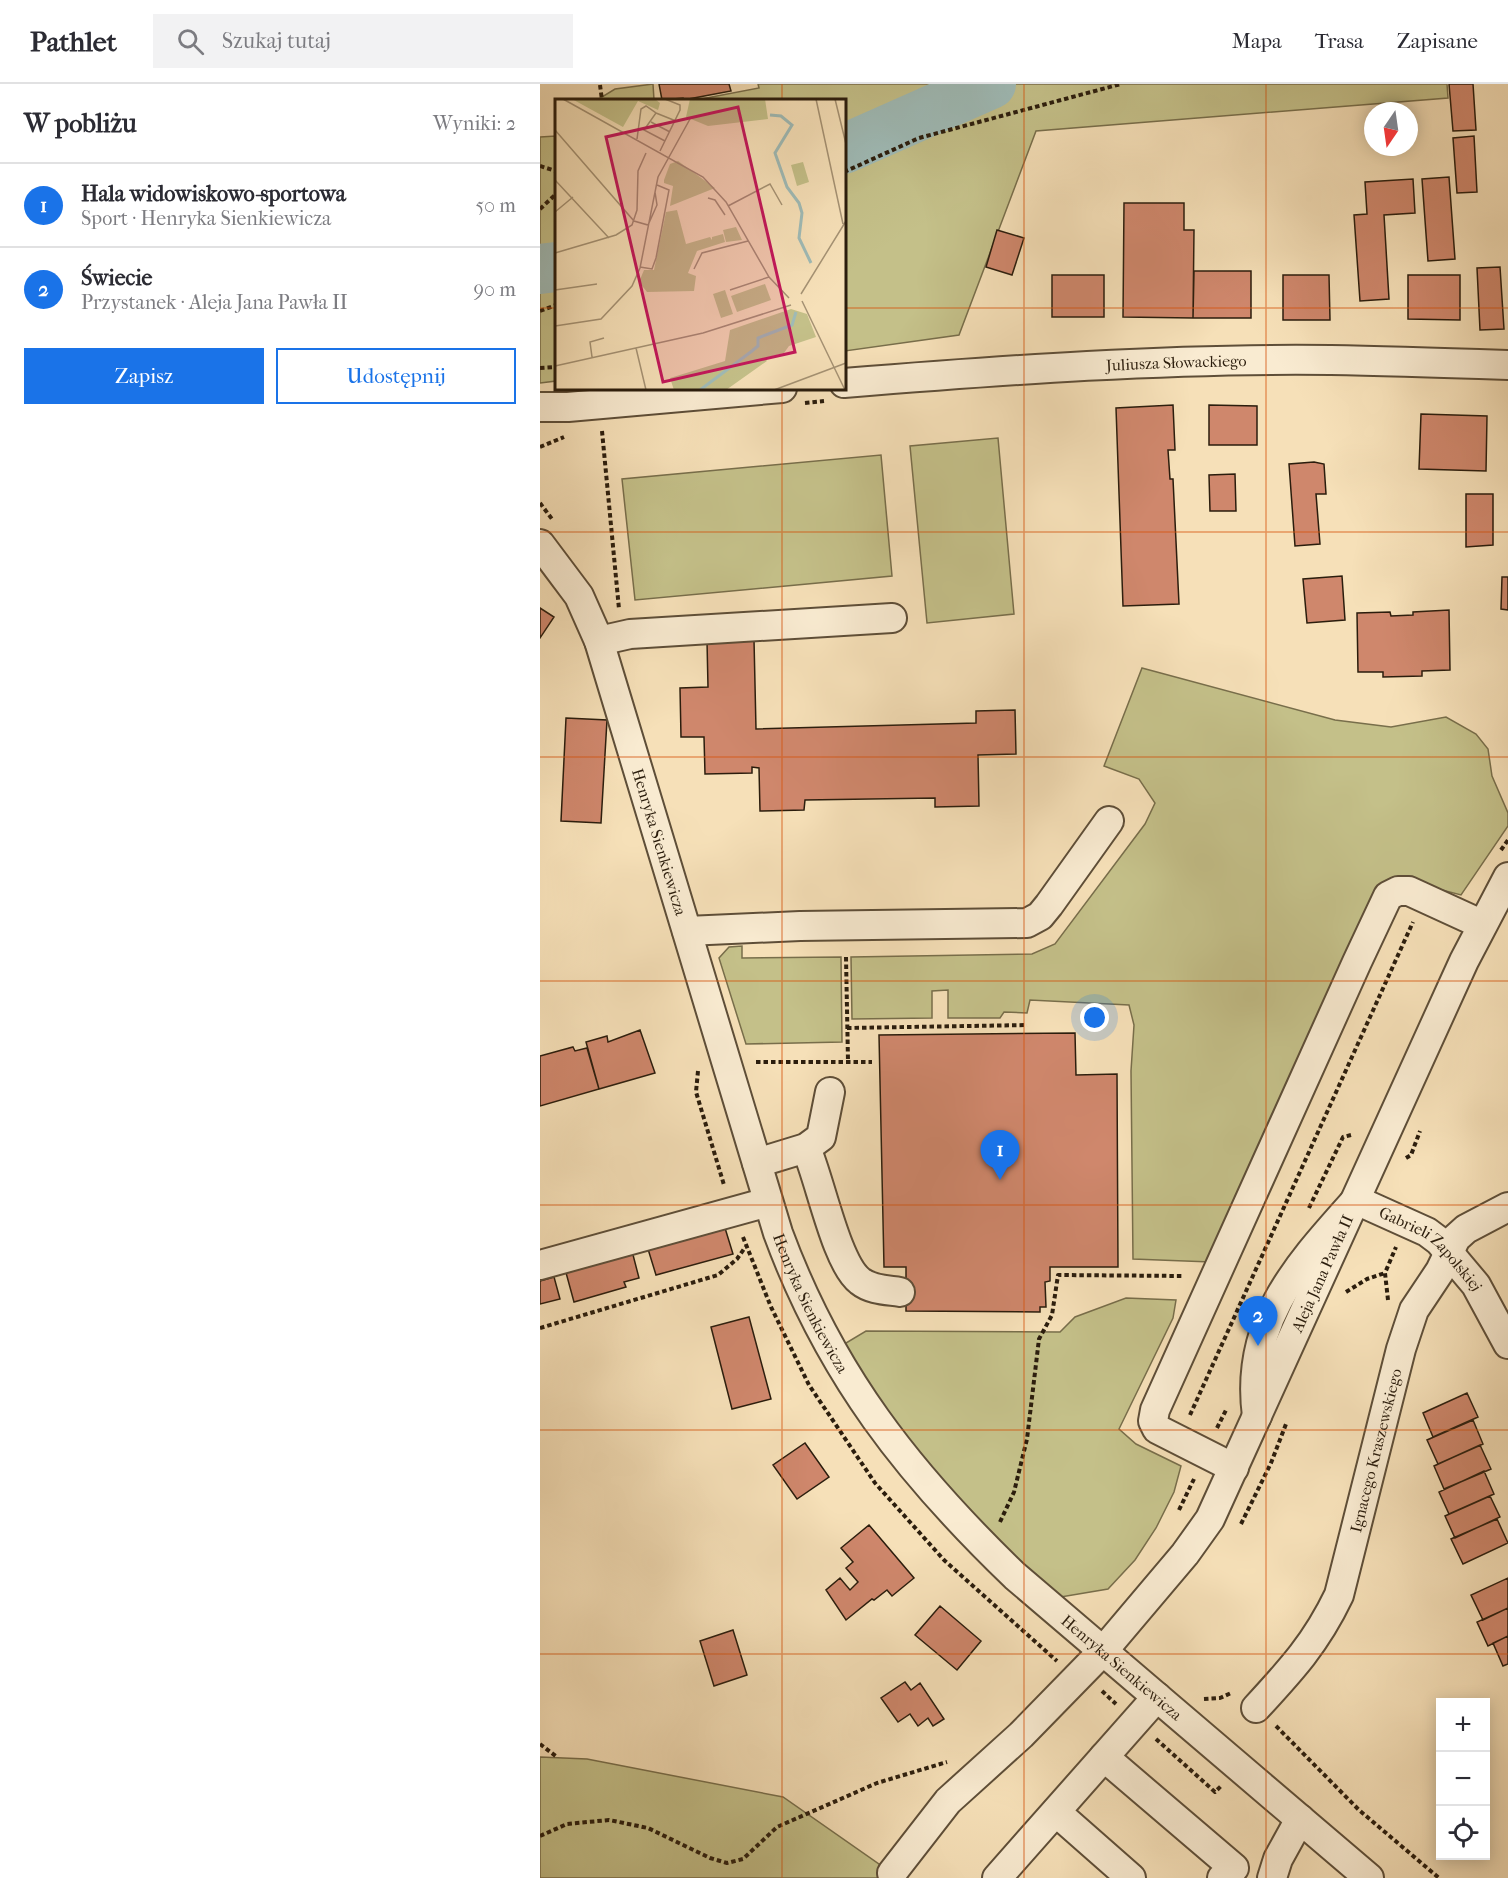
<!DOCTYPE html>
<html lang="pl">
<head>
<meta charset="utf-8">
<style>
	:root { --surface:#fff; --page:#f2f2f3; --text:#2b2b33; --muted:#7c7c81; --line:#e1e1e2; --accent:#1a73e8 }
	body { margin:0; font-family:"IM FELL French Canon",serif; background:var(--page); color:var(--text) }
	.controls { position:absolute; right:18px; bottom:18px; display:grid; overflow:hidden; border-radius:0px; box-shadow:0 3px 15px #0003 }
	.controls button { width:54px; height:54px; display:grid; place-items:center; padding:0; border:0; border-bottom:2px solid var(--line); background:var(--surface); color:var(--text); font:30px sans-serif }
	.compass { position:absolute; left:824px; top:18px; width:54px; height:54px; border-radius:50%; background:var(--surface); box-shadow:0 3px 15px #0003; rotate:193deg }
	.you { position:absolute; left:555px; top:934px; width:21px; height:21px; margin:-15px; border:4px solid #fff; border-radius:50%; background:#1a73e8; box-shadow:0 0 0 9px #1a73e833 }
	.badge { display:grid; place-items:center; width:39px; height:39px; border-radius:50%; background:var(--accent); color:#fff; font-size:20px; font-weight:700 }
	.pin { position:absolute; translate:-50% -50px; filter:drop-shadow(0 2px 3px #0008) }
	.pin::after { content:''; position:absolute; top:32px; width:21px; height:18px; background:inherit; clip-path:polygon(0 0,100% 0,50% 100%) }
	.list { margin:0; padding:0; list-style:none }
	h2 { display:flex; justify-content:space-between; align-items:center; height:78px; margin:0; padding:0 24px; font-size:26px }
	h2 small { font-size:20px; font-weight:400; color:var(--muted) }
	.list li { display:grid; grid-template-columns:39px 1fr auto; gap:18px; align-items:center; box-sizing:border-box; height:84px; padding:0 24px; border-top:2px solid var(--line) }
	.list b { display:block; font-size:22px; white-space:nowrap }
	.list p { margin:0; font-size:20px; white-space:nowrap; color:var(--muted) }
	.list em { font-size:20px; font-style:normal; color:var(--muted) }
	.actions { display:flex; gap:12px; padding:18px 24px }
	.actions a { flex:1; padding:14px 0; border:2px solid var(--accent); border-radius:0px; text-align:center; font-size:21px; color:var(--accent) }
	.actions .main { background:var(--accent); color:#fff }
	.icon { flex:none; width:33px; height:33px; fill:none; stroke:currentColor; stroke-width:2; stroke-linecap:round; stroke-linejoin:round }
	.map { position:relative; flex:none; width:968px; height:1794px; overflow:hidden }
	header { display:flex; align-items:center; gap:36px; box-sizing:border-box; height:84px; padding:0 30px; background:var(--surface); border-bottom:2px solid var(--line) }
	header strong { font-size:28px }
	nav { display:flex; gap:33px; margin-inline-start:auto; font-size:21px }
	.search { width:420px; height:54px; background:var(--page); display:flex; align-items:center; gap:15px; box-sizing:border-box; padding:0 21px; border-radius:0px; color:var(--muted); font-size:22px }
	main { display:flex }
	aside { flex:1; background:var(--surface) }
	.map>svg:first-child { display:block }
	.green { fill:#c4c089; stroke:#786e4b; stroke-width:1.5 }
	.lines { fill:none; stroke-linecap:round; stroke-linejoin:round }
	.river { stroke:#9fbbb7; stroke-width:50 }
	.building { fill:#cf876c; stroke:#2b1d0d; stroke-width:1.5 }
	.minor-casing { stroke:#5e4e38; stroke-width:32 }
	.path { stroke:#2b1d0d; stroke-width:4; stroke-dasharray:4.5 3; stroke-linecap:butt }
	.minor { stroke:#f9ebd1; stroke-width:28 }
	.grid { fill:none; stroke:#d5530c; stroke-width:1.5; stroke-opacity:0.55 }
	.labels { text-anchor:middle; dominant-baseline:central; stroke-width:5; stroke-linejoin:round; paint-order:stroke }
	.street-label { font-size:16px; fill:#2b1d0d; stroke:#f9ebd1 }
	.inset-river { fill:none; stroke:#9fbbb7; stroke-width:3 }
	.inset-road { fill:none; stroke:#a59274; stroke-width:1.5 }
	.view { fill:#c2185b; fill-opacity:0.15; stroke:#c2185b; stroke-width:3 }
	.inset-edge { fill:none; stroke:#2b1d0d; stroke-width:3 }
</style>
</head>
<body>
<header>
<strong>Pathlet</strong>
<div class="search"><svg class="icon" aria-label="search" viewBox="0 0 24 24"><circle cx="10" cy="10" r="6"/><path d="M15 15l6 6"/></svg>Szukaj tutaj</div>
<nav><a>Mapa</a><a>Trasa</a><a>Zapisane</a></nav>
</header>
<main>
<aside>
<h2>W pobliżu<small>Wyniki: 2</small></h2>
<ul class="list">
<li><span class="badge">1</span><div><b>Hala widowiskowo-sportowa</b><p>Sport · Henryka Sienkiewicza</p></div><em>50 m</em></li>
<li><span class="badge">2</span><div><b>Świecie</b><p>Przystanek · Aleja Jana Pawła II</p></div><em>90 m</em></li>
</ul>
<div class="actions"><a class="main">Zapisz</a><a>Udostępnij</a></div>
</aside>
<div class="map">
<svg width="968" height="1794" viewBox="0 0 968 1794">
	<rect width="100%" height="100%" fill="#f6e0b8"/>
	<filter id="stains"><feTurbulence type="fractalNoise" baseFrequency=".00333" numOctaves="4"/><feColorMatrix values="0 0 0 0 .2 0 0 0 0 .09 0 0 0 0 .02 0 0 0 .5 -.17"/></filter>
	<radialGradient id="worn" r=".72"><stop offset=".6" stop-color="#630" stop-opacity="0"/><stop offset="1" stop-color="#630" stop-opacity=".3"/></radialGradient>
	<path class="green" d="M113 0 114 16H57L75 5Z
		M218 0H907L908 14 496 47 419 251 305 267 304 16H156L219 4Z
		M16 52V297L0 299V53Z
		M458 354 474 530 387 539 370 362Z
		M341 371 352 492 95 516 82 395Z
		M602 584 795 636 851 643 906 633 936 650 948 665 952 692 968 729V742L921 811 853 793 825 837 671 1178 593 1175 591 987 594 941 589 921 490 916 487 929 464 928 460 934H408V906L392 907V934L312 935 311 873 492 870 515 860 605 740 615 719 599 695 564 682Z
		M202 862V874L301 873 302 958 206 960 179 874 189 863Z
		M586 1214 636 1216 633 1234 579 1345 596 1360 641 1382 634 1408 616 1444 595 1476 568 1505 503 1516 291 1268 326 1247 520 1248 535 1233Z
		M0 1673 47 1675 243 1713 359 1794H0Z"/>
	<g class="lines">
		<path class="river" d="M304 65 451 0
			M0 185 16 183"/>
	</g>
	<path class="building" d="M119 0H189L191 7 143 16V14L122 16Z
		M909 0H933L936 46 913 47Z
		M934 52 937 108 917 109 913 54Z
		M909 93 915 175 888 177 882 95Z
		M873 95 875 129 844 131 849 215 820 217 814 131 827 130 825 98Z
		M584 119H644V146H654L653 234 583 233Z
		M457 146 484 154 472 191 446 183Z
		M960 183 964 245 940 246 937 184Z
		M654 187H711V234H653Z
		M512 191H564V233H512Z
		M743 191H789L790 236H743Z
		M868 191H920V236L868 235Z
		M633 321 635 366H628L630 395H633L639 520 583 522 576 324Z
		M669 321 717 322V361H669Z
		M881 330 947 332 946 387 879 385Z
		M774 378 784 380 786 410H776L780 460 755 462 749 380Z
		M695 390 696 427H670L669 391Z
		M926 410H953V461L926 463Z
		M802 492 805 536 767 539 763 495Z
		M962 493H968V526L961 525Z
		M0 524 14 533 0 554Z
		M909 526 910 586 882 587V592L843 593V588H818L817 529 850 528 851 532 873 531V528Z
		M214 556 216 645 436 639V627L475 626 476 670 438 671 439 722 395 723V714L265 716 264 726 220 727 219 684 212 683V689L165 690 164 653H141L140 604 168 603 167 557Z
		M26 634 67 636 61 739 21 737Z
		M100 946 115 989 59 1005 46 958 67 952 68 958Z
		M535 949 536 991 577 990 578 1183H510V1197L505 1198 506 1223H500V1228L366 1227V1183H344L339 951Z
		M33 963 35 967 47 964 59 1005 0 1022V972Z
		M185 1144 193 1170 116 1191 108 1165Z
		M92 1167 99 1194 84 1198 86 1203 34 1218 25 1185Z
		M14 1193 20 1215 0 1220V1197Z
		M209 1233 231 1315 192 1325 171 1243Z
		M927 1309 938 1333 893 1353 883 1329Z
		M933 1336 943 1360 898 1380 887 1356Z
		M265 1359 289 1393 257 1415 233 1381Z
		M940 1361 951 1385 904 1405 894 1382Z
		M944 1387 954 1410 909 1430 899 1408Z
		M950 1412 960 1433 915 1454 905 1432Z
		M957 1435 968 1459 923 1480 911 1455Z
		M329 1441 374 1494 352 1512 347 1506 334 1516 332 1515 306 1536 286 1506 300 1494 310 1506 318 1498 306 1484 313 1478 301 1464Z
		M968 1494V1524L943 1536 931 1511Z
		M400 1522 441 1557 417 1586 375 1551Z
		M968 1524V1552L948 1562 937 1538Z
		M193 1546 207 1591 174 1602 160 1557Z
		M968 1552V1580L963 1582 953 1559Z
		M365 1598 371 1606 380 1599 404 1635 393 1642 388 1634 378 1642 370 1630 358 1638 341 1614Z"/>
	<g class="lines">
		<g class="minor-casing">
			<g id="minor">
				<path id="s1" d="M304 299C466 286 629 274 791 276 850 277 909 279 968 281"/>
				<path d="M0 323H28L242 304"/>
				<path id="s2" d="M0 460 39 512 59 557 238 1149C290 1290 368 1389 475 1492L829 1794"/>
				<path d="M59 557 90 550 352 534"/>
				<path d="M147 847 260 842 487 839 500 832 509 821 569 737"/>
				<path d="M266 1064C280 1095 296 1179 320 1197 331 1206 347 1206 360 1208"/>
				<path d="M217 1079 266 1064 281 1053 290 1008"/>
				<path d="M0 1181 228 1118"/>
				<path id="s3" d="M717 1332C704 1238 758 1181 816 1116L887 1148 899 1157 936 1201 968 1260"/>
				<path d="M694 1384 617 1345 613 1337 615 1326 817 878 848 812 858 807H869L941 840"/>
				<path id="s4" d="M716 1624C752 1585 776 1559 799 1511L861 1265 874 1226 900 1187 916 1154 926 1145 968 1123"/>
				<path d="M564 1673 694 1784 682 1794"/>
				<path d="M516 1728 591 1794"/>
				<path id="s5" d="M352 1789 408 1717 481 1651 563 1567 645 1470 670 1435 924 877 968 793"/>
				<path d="M457 1794 617 1613"/>
				<path d="M732 1794 738 1775 760 1735"/>
			</g>
		</g>
		<path class="path" d="M60 1 62 16
			M0 82 16 87
			M304 88 379 54 581 0
			M0 125 16 110
			M0 227 16 221
			M0 284 16 283
			M265 319 284 317
			M62 347 79 525
			M0 363 24 353
			M0 419 12 435
			M961 766 968 756
			M306 873 308 977
			M307 944 487 941
			M216 978H332
			M158 987 156 1008 184 1101
			M866 1074 871 1071 880 1047
			M769 1124 803 1053 811 1051
			M203 1153 231 1223 269 1301 335 1399 404 1476 517 1577
			M806 1208 827 1195 845 1189
			M848 1216 845 1189 856 1163
			M0 1244 178 1191 197 1175 206 1162
			M650 1331 873 838
			M677 1344 687 1324
			M639 1426 654 1395
			M460 1438 474 1408 487 1355 499 1255 512 1231 518 1191 644 1192
			M701 1440 731 1379 746 1340
			M562 1607 576 1620
			M664 1615 680 1614 691 1609
			M736 1642 819 1726 899 1794
			M616 1655 675 1708 681 1702
			M0 1660 17 1673
			M0 1752 27 1740 69 1736 108 1744 170 1774 187 1779 203 1775 237 1743 337 1699 407 1678"/>
		<use href="#minor" class="minor"/>
	</g>
	<path class="grid" d="M242 0V16M484 0V1794M726 0V1794M0 224H16M304 224H968M242 304V1794M0 448H968M0 673H968M0 897H968M0 1121H968M0 1346H968M0 1570H968"/>
	<g class="labels">
		<g class="street-label">
			<text stroke="none"><textPath href="#s1" startOffset="333">Juliusza Słowackiego</textPath></text>
			<text stroke="none"><textPath href="#s2" startOffset="324">Henryka Sienkiewicza</textPath></text>
			<text stroke="none"><textPath href="#s3" startOffset="338">Gabrieli Zapolskiej</textPath></text>
			<text stroke="none"><textPath href="#s5" startOffset="747">Aleja Jana Pawła II</textPath></text>
			<text stroke="none"><textPath href="#s2" startOffset="810">Henryka Sienkiewicza</textPath></text>
			<text stroke="none"><textPath href="#s4" startOffset="290">Ignacego Kraszewskiego</textPath></text>
			<text stroke="none"><textPath href="#s2" startOffset="1294">Henryka Sienkiewicza</textPath></text>
		</g>
	</g>
	<g transform="translate(15 15)">
		<rect width="291" height="291" fill="#f6e0b8"/>
		<path d="M17 0H100L105 4 103 11 83 2 68 28ZM135 0H210L213 20 153 27 131 18ZM123 62 160 89 115 107 118 87 109 84V81L115 65ZM248 63 254 83 242 87 236 66ZM122 111 131 145 155 138 157 141V138L168 135 170 143 142 152 133 174 141 177 139 192 92 193 84 183 89 171H99L111 113ZM181 128 187 141 171 143 168 131ZM210 185 216 201 182 213 176 197ZM170 191 178 215 166 219 158 195ZM236 210 252 215 261 238 234 247 229 254 210 259 212 262 171 291H119L115 279 170 262 175 231Z" fill="#c4c089"/>
		<path class="inset-river" d="M215 16 226 17 237 26 220 54 232 88 244 104 247 114 244 139 256 164M145 291 197 252 203 247V239L237 226 241 213"/>
		<path class="inset-road" d="M8 0 148 78 171 103 214 178 234 199M261 0 288 125M280 0 291 45M101 14 121 22M96 23 115 33M0 31 79 122 93 126 102 106 100 93M82 40 86 10 91 7 101 14 89 31 110 42M105 52 125 11V6L110 0M0 81 54 139M153 99 160 101 170 116M173 107 215 85 227 106M0 113 18 98M0 154 61 136 77 126 82 111 83 72 91 54M85 168 97 170 101 159 114 91 102 86M139 170 147 154 193 142M0 191 42 185M175 191 214 178M246 195 291 122M247 202 290 291M0 227 46 220 77 187 85 169 103 78 135 20M81 249 91 291M37 258 35 243 49 239M0 267 148 234 236 206M219 291 291 264"/>
		<path class="view" d="M183 8 240 253 108 283 51 38Z"/>
		<rect width="291" height="291" class="inset-edge"/>
	</g>
	<rect width="100%" height="100%" filter="url(#stains)"/>
	<rect width="100%" height="100%" fill="url(#worn)"/>
</svg>
<div class="controls">
<button>+</button>
<button>−</button>
<button><svg class="icon" aria-label="locate" viewBox="0 0 24 24"><circle cx="12" cy="12" r="6"/><path d="M12 2v4M12 18v4M2 12h4M18 12h4"/></svg></button>
</div>
<svg class="compass" viewBox="-18 -18 36 36"><path d="M0-13l5 13h-10z" fill="#e53935"/><path d="M0 13l5-13h-10z" fill="#7c7c81"/></svg>
<div class="you"></div>
<div class="pin badge" style="left:460px;top:1096px">1</div>
<div class="pin badge" style="left:718px;top:1262px">2</div>
</div>
</main>
</body>
</html>
